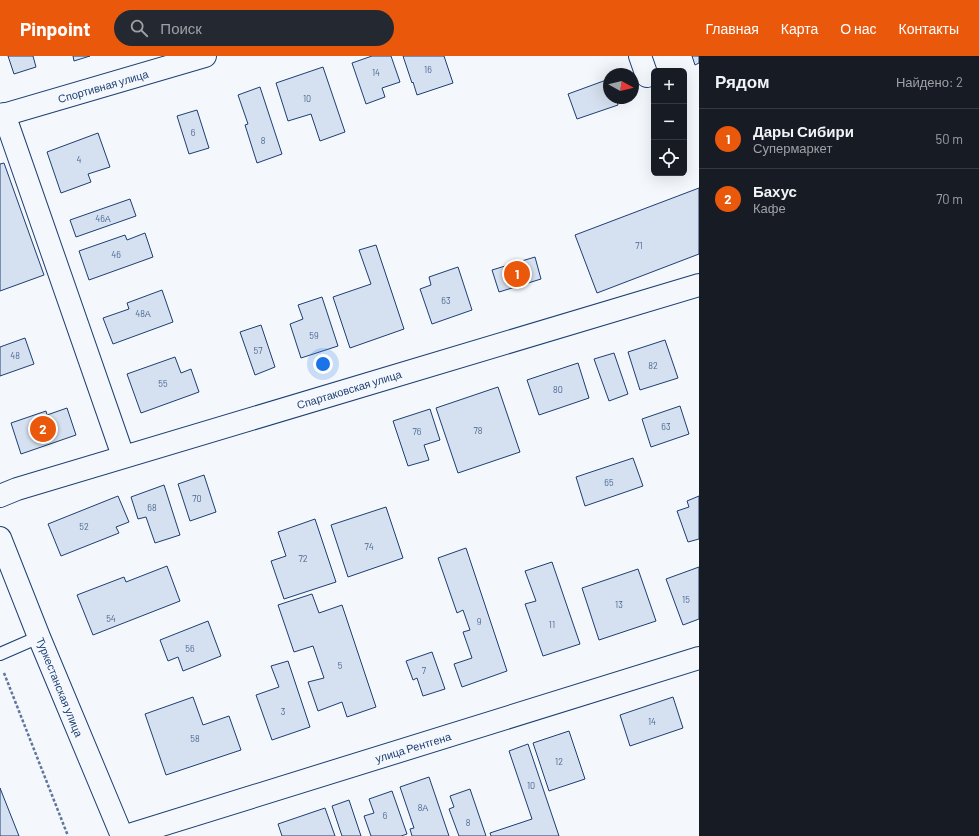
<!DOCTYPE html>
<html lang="ru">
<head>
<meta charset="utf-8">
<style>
	:root { --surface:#171b24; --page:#242831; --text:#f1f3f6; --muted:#9ea1a6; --line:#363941; --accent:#ea580c }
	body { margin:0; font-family:Barlow,sans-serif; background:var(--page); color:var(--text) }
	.controls { position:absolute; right:12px; top:12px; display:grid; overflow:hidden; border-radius:6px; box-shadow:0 4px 16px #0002 }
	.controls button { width:36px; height:36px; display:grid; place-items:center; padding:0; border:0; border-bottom:1px solid var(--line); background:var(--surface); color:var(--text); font:20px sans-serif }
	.compass { position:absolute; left:603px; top:12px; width:36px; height:36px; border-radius:50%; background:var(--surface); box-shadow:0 4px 16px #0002; rotate:98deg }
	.you { position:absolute; left:323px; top:308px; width:14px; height:14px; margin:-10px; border:3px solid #fff; border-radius:50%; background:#1a73e8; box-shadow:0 0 0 6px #1a73e833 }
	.badge { display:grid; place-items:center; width:26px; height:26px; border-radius:50%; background:var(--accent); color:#fff; font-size:13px; font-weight:700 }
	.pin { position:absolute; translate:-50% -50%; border:2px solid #fff; box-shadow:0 1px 4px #0006 }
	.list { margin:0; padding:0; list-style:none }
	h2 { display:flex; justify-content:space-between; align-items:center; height:52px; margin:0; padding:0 16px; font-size:17px }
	h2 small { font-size:13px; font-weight:400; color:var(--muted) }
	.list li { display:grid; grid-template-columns:26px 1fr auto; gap:12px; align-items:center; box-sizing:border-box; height:60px; padding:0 16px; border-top:1px solid var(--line) }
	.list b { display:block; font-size:15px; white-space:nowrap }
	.list p { margin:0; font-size:13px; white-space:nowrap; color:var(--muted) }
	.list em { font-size:13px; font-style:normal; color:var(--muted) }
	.icon { flex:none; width:22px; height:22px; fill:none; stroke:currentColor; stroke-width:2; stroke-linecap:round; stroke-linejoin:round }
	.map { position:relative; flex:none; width:699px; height:780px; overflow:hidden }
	header { display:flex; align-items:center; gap:24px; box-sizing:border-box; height:56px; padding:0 20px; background:var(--accent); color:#fff }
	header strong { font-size:19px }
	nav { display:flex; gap:22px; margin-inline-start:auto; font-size:14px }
	.search { width:280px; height:36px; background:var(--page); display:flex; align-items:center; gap:10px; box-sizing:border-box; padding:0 14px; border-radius:22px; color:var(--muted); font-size:15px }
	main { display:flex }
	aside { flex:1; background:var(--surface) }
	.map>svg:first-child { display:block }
	.building { fill:#d5e0f0; stroke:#1d3f73 }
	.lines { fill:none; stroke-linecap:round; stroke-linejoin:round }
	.lane-casing { stroke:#1d3f73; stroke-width:14 }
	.street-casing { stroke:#1d3f73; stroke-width:24 }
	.secondary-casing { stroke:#1d3f73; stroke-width:24 }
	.path { stroke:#5e769c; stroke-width:2.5; stroke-dasharray:3 2; stroke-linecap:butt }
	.lane { stroke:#f4f7fb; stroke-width:12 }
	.street { stroke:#f4f7fb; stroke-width:22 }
	.secondary { stroke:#f4f7fb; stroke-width:22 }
	.labels { text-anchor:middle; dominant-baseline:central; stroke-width:3; stroke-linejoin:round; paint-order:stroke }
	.number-label { font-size:9px; fill:#4b6792 }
	.street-label { font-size:11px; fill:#1d3f73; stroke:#f4f7fb }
</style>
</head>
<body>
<header>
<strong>Pinpoint</strong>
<div class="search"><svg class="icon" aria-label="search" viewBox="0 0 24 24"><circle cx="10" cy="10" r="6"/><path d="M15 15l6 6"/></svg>Поиск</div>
<nav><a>Главная</a><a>Карта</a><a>О нас</a><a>Контакты</a></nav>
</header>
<main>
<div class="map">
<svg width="699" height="780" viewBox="0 0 699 780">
	<rect width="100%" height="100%" fill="#f4f7fb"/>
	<path class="building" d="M8 0H33L36 11 14 18Z
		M73 0H90L74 5Z
		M372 0H391L400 26 382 32 385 41 366 48 352 7Z
		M403 0H444L453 27 417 39 413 26 412 27Z
		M692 0H699V7L695 9Z
		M323 11 345 76 320 85 311 58 288 65 276 27Z
		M609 23V42H616L618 49 577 63 568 38Z
		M260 31 282 98 257 107 245 69 248 68 238 39Z
		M197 54 209 92 189 98 177 60Z
		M98 77 110 111 88 118 91 126 61 137 47 96Z
		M4 107 44 219 0 235V108Z
		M699 132V198L597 237 575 179Z
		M130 143 136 160 76 181 70 164Z
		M145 177 153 201 89 224 79 195 125 179 127 184Z
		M376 189 404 273 350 292 333 241 371 228 359 194Z
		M535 201 541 223 499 236 492 214Z
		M458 211 472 254 432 268 420 233 431 229 429 221Z
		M162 234 173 266 113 288 103 262 129 253 127 247Z
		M322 241 338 290 301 302 290 268 303 263 298 249Z
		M261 269 275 311 255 319 240 276Z
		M25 282 34 308 0 320V291Z
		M665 284 678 322 640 334 628 296Z
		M614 297 628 338 609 345 594 303Z
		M175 301 181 317 191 313 199 336 141 357 127 318Z
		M578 307 589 342 539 359 527 324Z
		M498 331 520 396 458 417 436 352Z
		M680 350 689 378 651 391 642 363Z
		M67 352 76 379 21 398 11 367 46 355 47 359Z
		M430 353 440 384 424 389 429 404 408 410 393 365Z
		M633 402 643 430 585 450 576 421Z
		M204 419 216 456 190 465 178 428Z
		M164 429 180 479 155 487 146 461 138 463 131 441Z
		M118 440 129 466 116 471 119 477 61 500 48 468Z
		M699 440V483L688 486 677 455 689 451 687 445Z
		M386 451 403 502 348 521 331 469Z
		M315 463 336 526 284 543 271 505 286 500 278 476Z
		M466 492 507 615 462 631 454 608 472 602 463 576 470 574 463 554 457 557 438 502Z
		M552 506 580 588 543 600 525 548 536 545 525 515Z
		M167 510 180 545 93 579 77 539 124 521 126 526Z
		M699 511V563L683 569 666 523Z
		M638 513 656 565 599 584 582 532Z
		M312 538 319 557 342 549 376 651 347 661 342 646 318 655 308 626 324 622 313 590 294 596 278 549Z
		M208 565 221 600 183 615 178 601 168 605 160 584Z
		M432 596 445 633 423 640 417 622 413 624 406 605Z
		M288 605 310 671 272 684 256 639 279 631 271 610Z
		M193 641 203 669 229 660 241 694 166 719 145 658Z
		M673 641 683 672 630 690 620 659Z
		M569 675 585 723 549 735 533 687Z
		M528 688 559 780H491L490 777 532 763 509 695Z
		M429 721 449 780H412L410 773 414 772 400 731Z
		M0 732 19 780H0Z
		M470 733 486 780H459L449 753 454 751 450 740Z
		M392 735 407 778 401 780H371L364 760 374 757 369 743Z
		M349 744 361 780H342L332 750Z
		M325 752 335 780H282L278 768Z"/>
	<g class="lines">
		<g class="lane-casing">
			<path id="lane" d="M0 598 39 581"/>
		</g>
		<g class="street-casing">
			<path id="street" d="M640 0 647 20
				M4 58 123 400
				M0 60 205 0
				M126 780 699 602"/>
		</g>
		<g class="secondary-casing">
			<path id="secondary" d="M0 440 17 433 699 229
				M0 482 39 581 122 780"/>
		</g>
		<path class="path" d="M4 617 68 780"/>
		<use href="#lane" class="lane"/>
		<use href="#street" class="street"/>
		<use href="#secondary" class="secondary"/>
	</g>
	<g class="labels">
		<g class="number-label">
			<text x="428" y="13">16</text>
			<text x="376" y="16">14</text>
			<text x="307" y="42">10</text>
			<text x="193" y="76">6</text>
			<text x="263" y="84">8</text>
			<text x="79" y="103">4</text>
			<text x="103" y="162">46А</text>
			<text x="639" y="189">71</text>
			<text x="116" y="198">46</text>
			<text x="446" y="244">63</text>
			<text x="143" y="257">48А</text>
			<text x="314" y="279">59</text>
			<text x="258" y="294">57</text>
			<text x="15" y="299">48</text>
			<text x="653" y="309">82</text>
			<text x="163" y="327">55</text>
			<text x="558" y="333">80</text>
			<text x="666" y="370">63</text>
			<text x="478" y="374">78</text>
			<text x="417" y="375">76</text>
			<text x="609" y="426">65</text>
			<text x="197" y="442">70</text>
			<text x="152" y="451">68</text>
			<text x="84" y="470">52</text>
			<text x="369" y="490">74</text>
			<text x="303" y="502">72</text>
			<text x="686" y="543">15</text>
			<text x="619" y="548">13</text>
			<text x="111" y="562">54</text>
			<text x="479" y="565">9</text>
			<text x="552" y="568">11</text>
			<text x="190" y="592">56</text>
			<text x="340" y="609">5</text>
			<text x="424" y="614">7</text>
			<text x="283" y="655">3</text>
			<text x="652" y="665">14</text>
			<text x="195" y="682">58</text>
			<text x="559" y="705">12</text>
			<text x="531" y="729">10</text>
			<text x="423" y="751">8А</text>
			<text x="385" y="759">6</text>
			<text x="468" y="766">8</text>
		</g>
		<g class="street-label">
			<text transform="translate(103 30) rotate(-16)">Спортивная улица</text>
			<text transform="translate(349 333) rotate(-17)">Спартаковская улица</text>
			<text transform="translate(60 631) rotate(68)">Туркестанская улица</text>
			<text transform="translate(413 691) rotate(-17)">улица Рентгена</text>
		</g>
	</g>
</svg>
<div class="controls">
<button>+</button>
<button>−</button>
<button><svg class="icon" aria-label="locate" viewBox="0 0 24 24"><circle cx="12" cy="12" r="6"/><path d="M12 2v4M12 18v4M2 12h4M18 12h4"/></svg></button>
</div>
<svg class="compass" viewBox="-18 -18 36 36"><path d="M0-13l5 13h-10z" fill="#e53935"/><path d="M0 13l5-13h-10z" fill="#9ea1a6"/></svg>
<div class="you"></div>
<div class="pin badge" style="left:517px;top:218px">1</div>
<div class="pin badge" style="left:43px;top:373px">2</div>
</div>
<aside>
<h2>Рядом<small>Найдено: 2</small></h2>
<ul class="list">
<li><span class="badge">1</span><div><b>Дары Сибири</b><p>Супермаркет</p></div><em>50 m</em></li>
<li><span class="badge">2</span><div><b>Бахус</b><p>Кафе</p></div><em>70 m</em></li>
</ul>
</aside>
</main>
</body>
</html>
